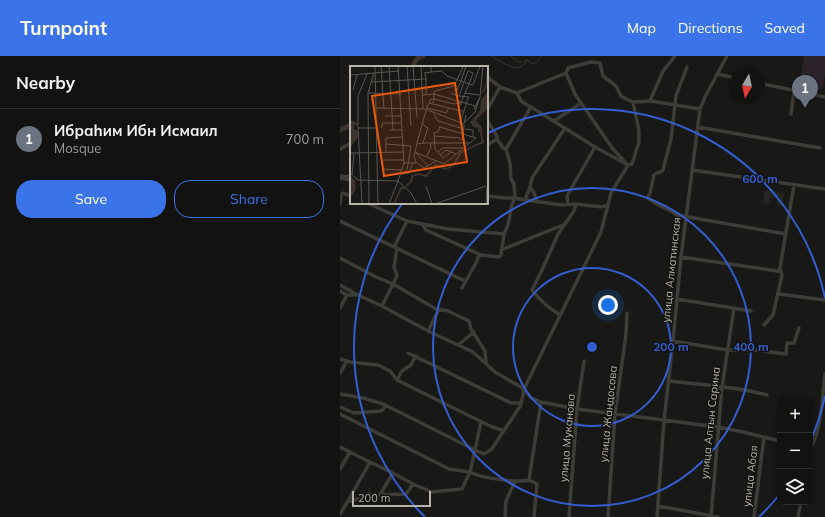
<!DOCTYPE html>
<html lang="en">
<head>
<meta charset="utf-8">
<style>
	:root { --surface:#121210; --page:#1b1b19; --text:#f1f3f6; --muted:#9c9e9f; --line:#313230; --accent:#3b73eb }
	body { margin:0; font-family:Mulish,sans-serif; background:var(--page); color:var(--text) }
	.controls { position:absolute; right:12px; bottom:12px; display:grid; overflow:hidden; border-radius:8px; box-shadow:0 2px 6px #0003 }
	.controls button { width:36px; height:36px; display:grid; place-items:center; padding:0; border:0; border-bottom:1px solid var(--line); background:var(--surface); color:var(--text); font:20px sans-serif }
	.compass { position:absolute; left:389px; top:12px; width:36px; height:36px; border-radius:50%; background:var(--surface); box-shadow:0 2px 6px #0003; rotate:189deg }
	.scale { position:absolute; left:12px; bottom:10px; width:79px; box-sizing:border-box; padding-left:4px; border:2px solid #b7b3a8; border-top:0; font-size:11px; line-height:14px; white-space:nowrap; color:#b7b3a8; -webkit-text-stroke:3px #131311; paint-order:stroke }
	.you { position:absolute; left:268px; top:249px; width:14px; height:14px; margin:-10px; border:3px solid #fff; border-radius:50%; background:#1a73e8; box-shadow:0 0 0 6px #1a73e833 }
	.badge { display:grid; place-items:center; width:26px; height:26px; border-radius:50%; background:var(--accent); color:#fff; font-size:13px; font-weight:700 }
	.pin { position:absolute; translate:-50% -33px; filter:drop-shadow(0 1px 2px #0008) }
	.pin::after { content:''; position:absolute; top:21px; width:14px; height:12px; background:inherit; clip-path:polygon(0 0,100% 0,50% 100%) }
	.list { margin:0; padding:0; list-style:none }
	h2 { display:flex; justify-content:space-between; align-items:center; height:52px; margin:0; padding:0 16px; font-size:17px }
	h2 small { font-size:13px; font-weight:400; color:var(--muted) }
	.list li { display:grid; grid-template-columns:26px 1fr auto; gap:12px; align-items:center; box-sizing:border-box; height:60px; padding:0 16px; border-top:1px solid var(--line) }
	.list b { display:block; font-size:15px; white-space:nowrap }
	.list p { margin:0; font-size:13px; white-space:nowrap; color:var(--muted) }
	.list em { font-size:13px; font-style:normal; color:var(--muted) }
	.actions { display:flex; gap:8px; padding:12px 16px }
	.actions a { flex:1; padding:9px 0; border:1px solid var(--accent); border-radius:16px; text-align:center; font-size:14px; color:var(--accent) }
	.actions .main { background:var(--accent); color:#fff }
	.icon { flex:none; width:22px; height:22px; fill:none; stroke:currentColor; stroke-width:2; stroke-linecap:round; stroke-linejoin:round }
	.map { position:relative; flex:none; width:485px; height:461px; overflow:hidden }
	header { display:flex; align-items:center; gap:24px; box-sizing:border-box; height:56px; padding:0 20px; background:var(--accent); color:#fff }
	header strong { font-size:19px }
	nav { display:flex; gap:22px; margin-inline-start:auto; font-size:14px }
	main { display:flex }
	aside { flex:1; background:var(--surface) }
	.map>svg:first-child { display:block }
	.built { fill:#252522 }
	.green { fill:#2b222a }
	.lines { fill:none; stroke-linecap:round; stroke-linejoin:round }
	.stream { stroke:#3b332c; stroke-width:1 }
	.river { stroke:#3b332c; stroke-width:5 }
	.minor { stroke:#3d3c37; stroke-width:3.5 }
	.ring { fill:none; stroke:#345dd1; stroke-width:2 }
	.labels { text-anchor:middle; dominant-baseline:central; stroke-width:3; stroke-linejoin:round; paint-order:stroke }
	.street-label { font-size:11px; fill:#b7b3a8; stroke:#131311 }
	.inset-river { fill:none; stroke:#3b332c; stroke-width:2 }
	.inset-road { fill:none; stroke:#585650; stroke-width:1 }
	.view { fill:#e8590c; fill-opacity:0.15; stroke:#e8590c; stroke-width:2 }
	.inset-edge { fill:none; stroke:#b7b3a8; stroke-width:2 }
	.centre { fill:#345dd1; stroke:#131311; stroke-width:2 }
	.ring-label { font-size:12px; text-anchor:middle; font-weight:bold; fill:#345dd1; stroke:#131311; stroke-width:3; stroke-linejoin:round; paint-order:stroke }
</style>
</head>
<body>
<header>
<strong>Turnpoint</strong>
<nav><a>Map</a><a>Directions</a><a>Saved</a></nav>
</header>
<main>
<aside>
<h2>Nearby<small></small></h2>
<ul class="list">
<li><span class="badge" style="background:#6b7280">1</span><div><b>Ибраһим Ибн Исмаил</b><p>Mosque</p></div><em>700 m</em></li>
</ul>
<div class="actions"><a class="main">Save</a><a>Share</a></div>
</aside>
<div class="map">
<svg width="485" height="461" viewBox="0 0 485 461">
	<rect width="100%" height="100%" fill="#181816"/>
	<path class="built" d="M425 134 444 137 442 150 437 149 438 142 430 141 429 148 423 147Z"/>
	<path class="green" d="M464 0H485V19L482 34 459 30Z"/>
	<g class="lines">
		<path class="stream" d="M152 0C158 4 173 14 180 11 184 10 186 7 187 4L193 8 197 6 201 0
			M171 0 178 6H183L187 4"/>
		<path class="river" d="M73 11C75 4 77 2 83 0
			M0 74 11 69"/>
		<path class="minor" d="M132 11H133
			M347 11 336 40 331 83 323 114C321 117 316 116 314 119L310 137 308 141V142C317 150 328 152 337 159L446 178
			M226 17 235 38 241 47 273 93 286 107
			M377 18 395 22
			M147 21 160 31 177 37 181 45 191 51 255 91 288 109
			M419 27 485 41
			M177 37 226 17 228 12 251 6 260 7 263 20 276 30 281 40 286 43 293 46 311 45 360 53
			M310 45 323 15 335 0
			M147 54 160 31
			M451 58 454 35
			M214 65 241 47
			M358 71 480 92
			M147 89 157 83
			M0 93 11 87
			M166 93 191 51
			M352 114 485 133
			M0 120 11 121
			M0 122 11 124
			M147 140 164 142H175L185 144 222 149 236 148
			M185 144 190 131
			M197 146 194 137 190 131 192 122 225 72
			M27 147 67 165 108 173 164 178
			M0 148 1 139 3 137 11 140
			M228 148 227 140 255 91
			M0 165 125 225
			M83 169 86 174 141 199
			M54 191 67 165
			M161 194 223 169
			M341 201 437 215H439L440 212 454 129
			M0 202 36 221 53 228 96 253 108 255 129 265 131 273 145 295 146 307
			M0 229 16 238
			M122 232 137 205 138 201 141 199 159 201 161 199 164 178 168 169 172 148 175 142 174 128 171 123 170 107 166 93 163 92 157 83V80L147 64
			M0 235 7 239H18L42 250 88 275 133 296 155 316 184 333 191 342 201 346 237 353 378 371 403 376 440 385
			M439 238 485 244
			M337 243 411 255
			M42 250 57 220 54 211 57 192
			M0 252 7 239
			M220 259C209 252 200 245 192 234L203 212 218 178 234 155 236 148 262 151 267 149
			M424 269 433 259 442 219 440 212
			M88 275 99 253
			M333 285 387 294H415L446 298 447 287H454L459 272
			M118 289 134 276
			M68 297 171 347H181
			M76 300 71 309 62 315 57 324 150 370 164 375
			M0 303 10 306 38 309 50 315 57 324
			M0 317 7 305
			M329 325C361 329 395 330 427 339
			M0 338 23 342 43 348 135 394 141 366
			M0 351 14 357 41 355 46 350
			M0 358 109 413 130 416 122 433 92 436 73 428 66 438 40 439 34 440 29 438 12 445H8L0 458
			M0 391 30 406
			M470 393C482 373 482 341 485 318
			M0 413 10 396
			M189 424C177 427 141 422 130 416L135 394 144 398 151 394 181 349 184 333 261 176 271 137 288 109 292 108 299 86V75L293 46
			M189 424 201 346
			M189 424 197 428 194 461
			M40 439 53 417 73 428
			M8 445 30 406 53 417
			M318 450 378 461
			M165 461 166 445 175 425
			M229 461 237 353 244 305
			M268 461 275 358 286 278 287 257
			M317 461 324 365 333 285 341 201 360 53 365 41 387 0
			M371 461 382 331 394 252
			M414 461 424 381
			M458 461 461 446"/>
	</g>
	<g class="ring">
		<circle cx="252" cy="291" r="79"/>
		<circle cx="252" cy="291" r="159"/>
		<path d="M485 340A238 238 0 0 1 470 386M440 438A238 238 0 0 1 419 461M85 461A238 238 0 0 1 62 148M148 77A238 238 0 0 1 485 242"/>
	</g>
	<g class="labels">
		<g class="street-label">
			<text transform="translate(331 214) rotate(-84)">улица Алматинская</text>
			<text transform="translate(268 358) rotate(-84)">улица Жандосова</text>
			<text transform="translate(370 367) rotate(-84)">улица Алтын Сарина</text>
			<text transform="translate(227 382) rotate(-85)">улица Муканова</text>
			<text transform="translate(410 420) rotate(-83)">улица Абая</text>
		</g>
	</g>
	<g transform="translate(10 10)">
		<rect width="138" height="138" fill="#181816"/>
		<path d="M138 25V42L126 54 133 63 128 66V62L123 61 120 56 130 45 131 34ZM0 55 5 58 4 63 8 65V71L0 82ZM0 109 5 115 6 123 0 133Z" fill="#3b332c"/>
		<path class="inset-river" d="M132 27 136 21 138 4M97 103 104 98 111 86 133 76 130 64M56 120 61 116 62 110 69 108 76 110 86 99 96 103M44 138 51 122H55"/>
		<path class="inset-road" d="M25 0 28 138M31 0 34 43M39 0 43 64M48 0 54 97 48 115 61 127 67 138M57 0 61 60M63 0 67 51M71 0 73 43M81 6 92 5 97 10 111 15 116 0M74 7 81 6V0M0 9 49 5M76 13V28M21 16 76 13 75 7M3 24 7 9M18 27 24 7M101 27 105 29 109 30 114 16 111 15 105 29M115 27 119 18 114 16 118 5 123 7 119 18 123 19 130 0M84 28 85 25 104 20 113 1M84 28 125 40M109 30 119 31 116 36M130 31 133 0M79 37 99 42 96 47M83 37 84 33 104 38 113 36M26 42 75 43 114 58M77 42 97 47M99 42 113 45M108 44 115 27 129 29M84 48 88 55 114 63M116 49 114 57 125 46 130 31 124 43M35 50H52M0 55 7 58 8 62H26M110 56 117 36M8 59V30L17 8M90 60 88 66 84 67 85 83 93 92 101 86M90 61 126 72M8 62 12 138M31 62 33 57H52M115 63 123 64V71M40 64H53M84 70 110 72M110 74 113 73 114 58M73 77H119M36 78 61 80 57 104M67 78 73 77 78 62 72 58M65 86 94 98 126 72M88 86 93 82H113M0 87 54 86M36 87V72L53 71M66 87 78 100M90 89 96 84 106 88M77 90 81 81 80 77M32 94H54M54 97H67L74 102 86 95M66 97 64 90 68 73 77 41 81 33H84V28L73 29M32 103 52 104M0 107 8 114 48 115 39 138M51 108 59 107 63 97M2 109 4 87M76 120 82 138M9 138H30M19 138 18 27 51 28M85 138 136 120M136 138 137 121"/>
		<path class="view" d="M105 17 117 96 34 110 22 30Z"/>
		<rect width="138" height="138" class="inset-edge"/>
	</g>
	<circle cx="252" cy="291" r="6" class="centre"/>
	<g class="ring-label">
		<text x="420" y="127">600 m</text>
		<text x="331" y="295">200 m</text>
		<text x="411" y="295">400 m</text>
	</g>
</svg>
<div class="controls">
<button>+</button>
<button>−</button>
<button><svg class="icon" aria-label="layers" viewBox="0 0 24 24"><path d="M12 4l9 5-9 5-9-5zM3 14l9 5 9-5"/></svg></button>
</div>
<svg class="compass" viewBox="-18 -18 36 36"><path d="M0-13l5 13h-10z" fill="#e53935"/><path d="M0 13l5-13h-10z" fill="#9c9e9f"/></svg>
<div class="scale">200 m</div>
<div class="you"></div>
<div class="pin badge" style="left:465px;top:52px;background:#6b7280">1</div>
</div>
</main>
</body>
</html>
